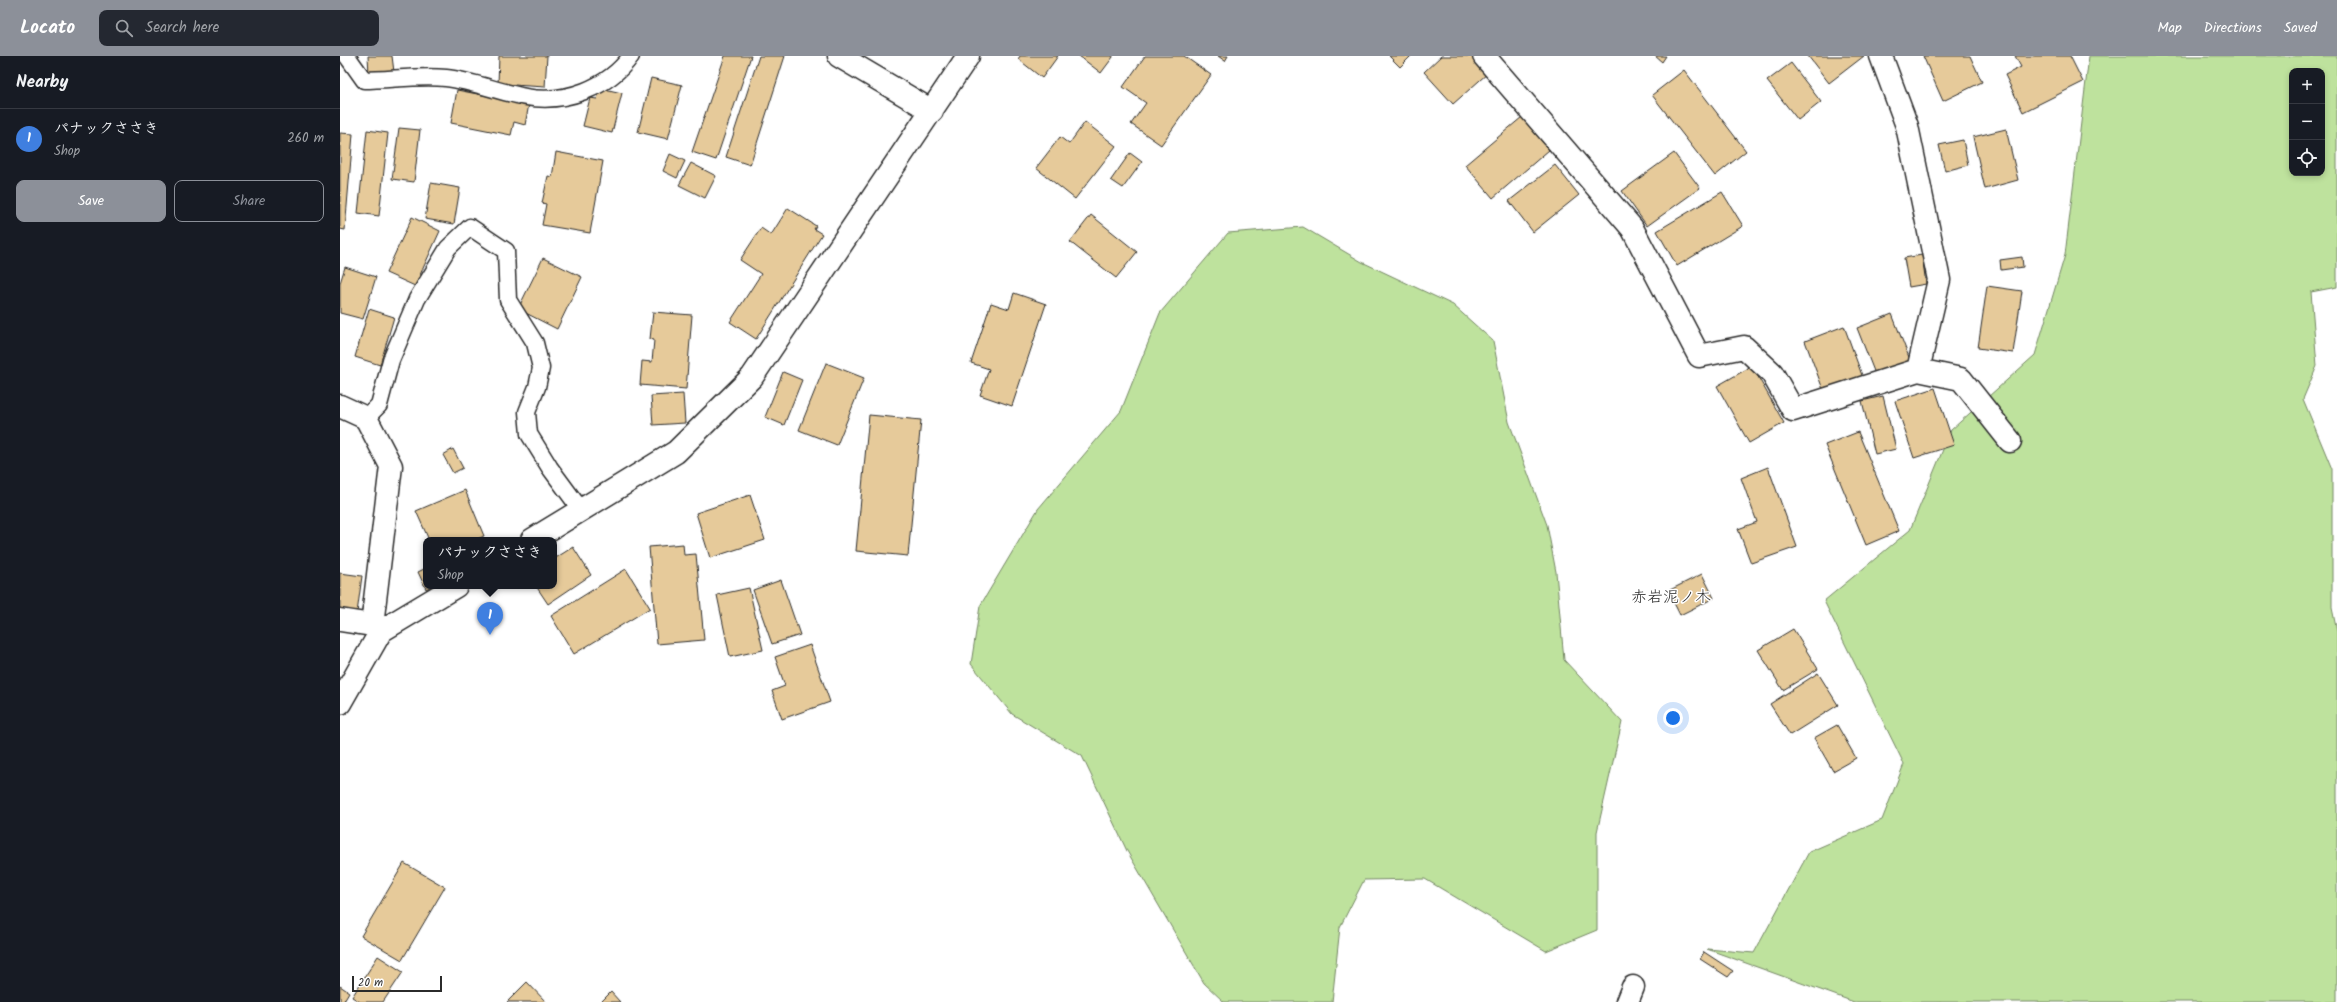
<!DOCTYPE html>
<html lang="en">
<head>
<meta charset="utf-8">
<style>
	:root { --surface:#171b24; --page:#242831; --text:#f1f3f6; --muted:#9ea1a6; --line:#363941; --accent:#8c9099 }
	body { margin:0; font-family:Kalam,"Klee One",sans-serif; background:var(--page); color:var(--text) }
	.controls { position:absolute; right:12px; top:12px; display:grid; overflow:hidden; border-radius:8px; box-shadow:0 2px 6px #0003 }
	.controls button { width:36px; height:36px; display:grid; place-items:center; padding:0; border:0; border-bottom:1px solid var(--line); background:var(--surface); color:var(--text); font:20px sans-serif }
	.scale { position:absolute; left:12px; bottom:10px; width:90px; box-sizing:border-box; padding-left:4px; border:2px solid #2b2b2b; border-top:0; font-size:11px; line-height:14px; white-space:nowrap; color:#2b2b2b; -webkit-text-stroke:3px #fff; paint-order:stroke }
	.you { position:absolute; left:1333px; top:662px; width:14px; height:14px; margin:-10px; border:3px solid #fff; border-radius:50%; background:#1a73e8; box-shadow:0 0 0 6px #1a73e833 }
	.badge { display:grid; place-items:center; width:26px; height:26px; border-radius:50%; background:var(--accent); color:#fff; font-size:13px; font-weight:700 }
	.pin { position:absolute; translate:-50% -33px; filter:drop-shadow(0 1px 2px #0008) }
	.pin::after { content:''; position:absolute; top:21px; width:14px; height:12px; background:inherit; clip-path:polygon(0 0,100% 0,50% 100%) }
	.popup { position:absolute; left:83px; top:481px; width:134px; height:52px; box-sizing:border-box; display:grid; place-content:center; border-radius:8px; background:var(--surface); filter:drop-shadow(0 1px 3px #0005); font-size:13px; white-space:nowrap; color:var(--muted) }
	.popup b { font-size:15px; color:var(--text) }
	.popup::after { content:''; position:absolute; left:50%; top:100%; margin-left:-8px; border:8px solid transparent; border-top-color:var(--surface) }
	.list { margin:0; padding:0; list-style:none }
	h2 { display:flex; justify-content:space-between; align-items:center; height:52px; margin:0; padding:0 16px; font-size:17px }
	h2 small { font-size:13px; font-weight:400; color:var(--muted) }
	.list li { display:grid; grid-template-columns:26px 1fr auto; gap:12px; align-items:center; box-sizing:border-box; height:60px; padding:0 16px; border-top:1px solid var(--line) }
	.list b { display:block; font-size:15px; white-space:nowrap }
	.list p { margin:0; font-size:13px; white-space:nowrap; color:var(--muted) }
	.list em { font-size:13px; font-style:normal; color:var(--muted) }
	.actions { display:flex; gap:8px; padding:12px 16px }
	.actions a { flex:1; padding:9px 0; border:1px solid var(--accent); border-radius:8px; text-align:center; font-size:14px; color:var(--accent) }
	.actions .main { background:var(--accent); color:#fff }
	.icon { flex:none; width:22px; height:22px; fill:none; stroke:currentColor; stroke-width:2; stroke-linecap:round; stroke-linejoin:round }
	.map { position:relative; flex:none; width:1997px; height:946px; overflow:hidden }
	header { display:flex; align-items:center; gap:24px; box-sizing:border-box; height:56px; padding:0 20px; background:var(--accent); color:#fff }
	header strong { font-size:19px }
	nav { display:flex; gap:22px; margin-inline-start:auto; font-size:14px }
	.search { width:280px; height:36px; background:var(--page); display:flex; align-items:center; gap:10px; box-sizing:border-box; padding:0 14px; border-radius:8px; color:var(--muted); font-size:15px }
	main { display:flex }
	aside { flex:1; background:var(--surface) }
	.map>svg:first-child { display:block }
	.green { fill:#bee29d; stroke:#748664; fill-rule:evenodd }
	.building { fill:#e6ca9a; stroke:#2b2b2b }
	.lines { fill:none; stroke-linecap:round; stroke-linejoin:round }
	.lane-casing { stroke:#2b2b2b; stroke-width:19 }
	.street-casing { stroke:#2b2b2b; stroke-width:25 }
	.lane { stroke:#fff; stroke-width:16 }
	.street { stroke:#fff; stroke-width:22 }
	.labels { text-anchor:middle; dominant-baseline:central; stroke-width:3; stroke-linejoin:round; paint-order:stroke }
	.quarter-label { font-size:16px; fill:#2b2b2b; stroke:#fff }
</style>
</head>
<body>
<header>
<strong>Locato</strong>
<div class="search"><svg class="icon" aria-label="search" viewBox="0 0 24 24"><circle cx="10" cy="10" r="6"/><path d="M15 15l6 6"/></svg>Search here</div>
<nav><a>Map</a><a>Directions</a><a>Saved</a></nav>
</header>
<main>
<aside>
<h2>Nearby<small></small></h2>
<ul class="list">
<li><span class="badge" style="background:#3f7fe0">1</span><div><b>パナックささき</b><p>Shop</p></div><em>260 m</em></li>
</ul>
<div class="actions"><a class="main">Save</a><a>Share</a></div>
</aside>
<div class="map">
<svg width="1997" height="946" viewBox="0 0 1997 946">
	<rect width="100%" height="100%" fill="#fff"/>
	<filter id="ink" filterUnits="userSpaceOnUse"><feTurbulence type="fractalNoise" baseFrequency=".025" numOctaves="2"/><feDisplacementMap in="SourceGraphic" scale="8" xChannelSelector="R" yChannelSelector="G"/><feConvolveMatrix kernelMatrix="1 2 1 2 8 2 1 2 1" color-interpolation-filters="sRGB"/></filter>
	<g filter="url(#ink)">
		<path class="green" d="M1749 0H1997V231L1971 236 1977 310 1963 343 1992 413V552L1997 576V946H1514L1367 893 1414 897 1469 796 1542 764 1564 708 1484 545 1570 474 1611 374 1695 299 1725 199ZM1952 15H1982V117H1952Z
			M963 171 1022 206 1113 249 1153 285 1169 366 1207 469 1216 516 1224 604 1282 666 1257 776V874L1206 895 1085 823 1024 824 1000 871 992 946H884L864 927 787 795 742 700 672 658 631 608 640 550 698 453 781 355 820 257 888 177Z"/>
		<path class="building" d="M28 0H52L54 16 29 18Z
			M159 0H207L205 31 158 28Z
			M385 0H411L376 104 352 96Z
			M419 0H445L410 109 386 101Z
			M680 0H718L702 22 678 3Z
			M739 0H773V1L761 17Z
			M805 0H844L871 19 821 89 791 68 806 47 783 31Z
			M878 0H888L885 5Z
			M1049 0H1071L1060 11Z
			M1101 0H1132L1148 17 1113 48 1084 16Z
			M1315 0H1326L1322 6Z
			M1468 0H1524L1489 27Z
			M1583 0H1630L1642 26 1603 45Z
			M1675 0H1730L1743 26 1683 56 1665 19 1681 11Z
			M1451 7 1481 46 1458 64 1427 25Z
			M1344 14 1406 95 1375 120 1312 39Z
			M311 22 342 29 328 83 298 76Z
			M260 32 282 37 272 77 243 70 250 42 257 43Z
			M117 34 189 48 185 69 174 66 171 79 111 67Z
			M1182 61 1209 94 1153 142 1125 109Z
			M745 66 776 90 735 143 696 112 720 81 729 88Z
			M59 72 80 74 74 126 52 123Z
			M1666 73 1678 124 1645 133 1633 81Z
			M27 74 48 77 39 160 18 157Z
			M0 77 13 78 5 174 0 173Z
			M1623 84 1628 109 1605 115 1599 89Z
			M216 96 263 105 250 177 202 169 206 148 202 147 208 120 212 121Z
			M790 97 802 106 783 132 771 124Z
			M1334 97 1360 132 1307 170 1282 135Z
			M330 98 345 105 337 122 323 115Z
			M351 107 376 120 365 142 339 129Z
			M1215 109 1239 139 1193 176 1169 145Z
			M91 127 120 132 114 168 85 163Z
			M1382 136 1403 170 1337 210 1317 175Z
			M448 152 476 170 474 173 482 178 416 283 390 266 421 218 400 204 421 172 431 179Z
			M751 159 797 196 776 222 730 186Z
			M72 161 100 175 75 230 46 217Z
			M1582 199 1586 228 1569 231 1564 202Z
			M1682 201 1683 211 1661 214 1660 204Z
			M203 202 242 221 217 273 178 253Z
			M5 211 36 221 23 263 0 257V227Z
			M1647 230 1682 235 1673 297 1638 292Z
			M674 237 706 248 672 350 640 339 649 313 631 307 651 247 669 253Z
			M29 253 54 261 40 309 15 301Z
			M313 256 352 259 346 333 300 329 302 305 312 306 314 284 310 283Z
			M1552 258 1572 309 1537 323 1517 272Z
			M1504 270 1523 322 1484 336 1465 285Z
			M486 307 524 322 497 389 459 374Z
			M1412 310 1444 367 1409 387 1377 330Z
			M443 316 462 324 444 369 425 361Z
			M1595 332 1614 389 1574 402 1555 345Z
			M343 338 345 367 313 369 311 340Z
			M1543 340 1556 393 1535 398 1522 345Z
			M529 359 581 364 568 500 516 495Z
			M1518 376 1559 475 1526 489 1485 389Z
			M113 393 123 412 113 417 103 399Z
			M1428 411 1457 491 1411 507 1398 473 1417 466 1401 422Z
			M125 434 144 480 135 484H89L76 455Z
			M410 439 425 484 370 502 356 457Z
			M343 488 344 499 356 498 364 584 317 588 309 491Z
			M233 491 251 519 208 548 196 530H214V503Z
			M86 512V530H92L86 533 78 516Z
			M286 513 310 552 234 598 211 560Z
			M0 517 22 520 17 557 0 554Z
			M1362 518 1374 542 1340 559 1328 535Z
			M441 524 460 579 432 588 413 534Z
			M409 532 423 594 390 601 377 539Z
			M1453 573 1478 613 1443 634 1418 594Z
			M470 589 490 646 442 663 432 635 445 630 435 601Z
			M1478 617 1498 649 1450 679 1430 648Z
			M1497 669 1516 702 1493 715 1474 682Z
			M64 807 105 831 62 904 21 880Z
			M1364 896 1393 915 1388 921 1360 903Z
			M38 900 63 916 43 946H20L12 941Z
			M187 926 206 946H167Z
			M0 930 9 936 3 946H0Z
			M271 936 280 946H261Z"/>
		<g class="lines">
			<g class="lane-casing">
				<path id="lane" d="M7 0 24 24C50 24 80 19 106 22 133 25 159 36 186 41 225 48 268 32 291 0
					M26 362 39 349 51 304 77 243 108 192 130 171 166 195 168 244 195 287 201 312 197 331 187 356 189 378 210 412 241 454"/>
			</g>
			<g class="street-casing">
				<path id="street" d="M499 0 592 55
					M1144 0 1292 172 1359 300 1404 291 1432 317 1453 354 1578 314
					M1541 0 1567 70 1599 224 1578 314 1621 323 1670 385
					M0 350 26 362 51 410 32 569 41 575
					M192 484 336 396 412 321 628 0
					M0 564 32 569
					M0 647 41 575 116 530
					M1287 946 1293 931"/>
			</g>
			<use href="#lane" class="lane"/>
			<use href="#street" class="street"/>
		</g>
	</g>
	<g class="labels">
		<g class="quarter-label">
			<text x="1331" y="541">赤岩泥ノ木</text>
		</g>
	</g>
</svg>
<div class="controls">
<button>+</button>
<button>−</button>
<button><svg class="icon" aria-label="locate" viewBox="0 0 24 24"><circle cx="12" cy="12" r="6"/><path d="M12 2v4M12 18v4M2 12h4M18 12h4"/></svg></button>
</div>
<div class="scale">20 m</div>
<div class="you"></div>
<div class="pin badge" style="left:150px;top:579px;background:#3f7fe0">1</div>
<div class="popup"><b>パナックささき</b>Shop</div>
</div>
</main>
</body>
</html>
